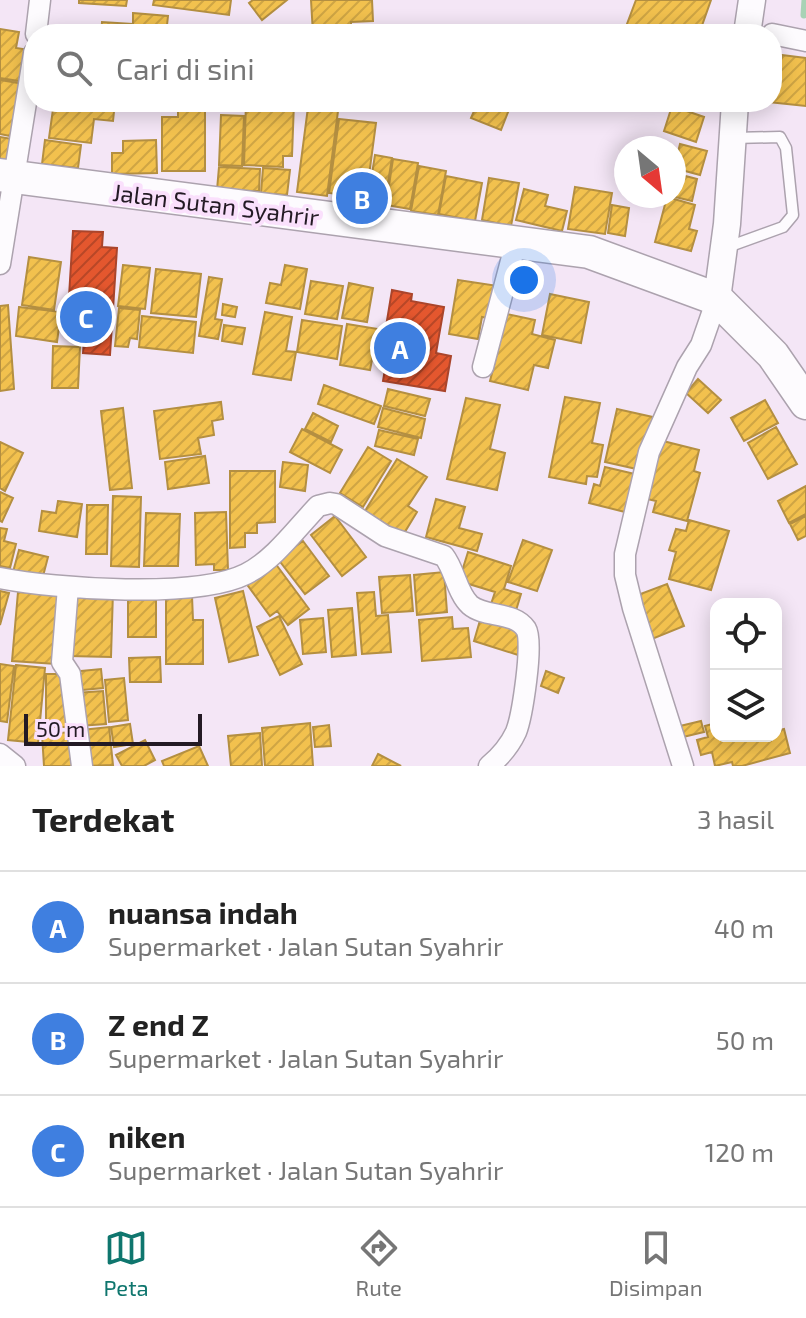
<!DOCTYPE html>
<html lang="id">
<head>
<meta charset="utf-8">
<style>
	:root { --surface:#fff; --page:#f6f6f6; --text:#222; --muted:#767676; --line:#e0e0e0; --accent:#0f766e }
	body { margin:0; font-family:"Exo 2",sans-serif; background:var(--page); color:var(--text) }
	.controls { position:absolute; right:24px; bottom:24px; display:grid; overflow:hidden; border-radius:16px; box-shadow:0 4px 20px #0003 }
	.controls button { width:72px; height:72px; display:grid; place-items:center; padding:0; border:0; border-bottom:2px solid var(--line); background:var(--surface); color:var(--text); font:40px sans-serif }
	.compass { position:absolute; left:614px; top:136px; width:72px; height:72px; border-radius:50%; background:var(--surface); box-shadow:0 4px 20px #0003; rotate:151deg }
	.scale { position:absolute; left:24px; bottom:20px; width:178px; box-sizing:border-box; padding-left:8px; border:4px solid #231a24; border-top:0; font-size:22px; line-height:28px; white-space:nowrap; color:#231a24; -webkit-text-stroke:6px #fae0fc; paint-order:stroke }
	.you { position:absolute; left:524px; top:280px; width:28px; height:28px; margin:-20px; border:6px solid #fff; border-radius:50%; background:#1a73e8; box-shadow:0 0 0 12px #1a73e833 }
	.badge { display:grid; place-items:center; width:52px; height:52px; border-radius:50%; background:var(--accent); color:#fff; font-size:26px; font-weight:700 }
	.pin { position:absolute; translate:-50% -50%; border:4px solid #fff; box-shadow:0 2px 8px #0006 }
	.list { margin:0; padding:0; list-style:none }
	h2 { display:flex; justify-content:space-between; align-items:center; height:104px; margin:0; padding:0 32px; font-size:34px }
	h2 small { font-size:26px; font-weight:400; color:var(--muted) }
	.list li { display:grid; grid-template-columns:52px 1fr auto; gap:24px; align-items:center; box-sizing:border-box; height:112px; padding:0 32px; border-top:2px solid var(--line) }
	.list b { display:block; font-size:30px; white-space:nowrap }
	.list p { margin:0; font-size:26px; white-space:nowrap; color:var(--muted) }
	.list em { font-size:26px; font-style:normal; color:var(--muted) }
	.icon { flex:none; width:44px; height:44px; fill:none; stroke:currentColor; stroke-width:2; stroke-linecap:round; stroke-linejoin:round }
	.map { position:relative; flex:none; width:806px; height:766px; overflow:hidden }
	.search { position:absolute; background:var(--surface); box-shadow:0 4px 20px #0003; left:24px; right:24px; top:24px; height:88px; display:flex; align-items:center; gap:20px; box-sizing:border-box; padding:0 28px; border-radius:32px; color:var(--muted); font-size:30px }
	.sheet { height:440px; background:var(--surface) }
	nav { display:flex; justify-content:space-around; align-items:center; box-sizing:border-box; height:112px; border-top:2px solid var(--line); background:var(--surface); font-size:22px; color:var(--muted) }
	nav a { display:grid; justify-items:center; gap:4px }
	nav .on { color:var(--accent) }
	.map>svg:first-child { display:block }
	.homes { fill:url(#homes-hatch); stroke:#b48f41; stroke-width:2 }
	.shops { fill:url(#shops-hatch); stroke:#aa452b; stroke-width:2 }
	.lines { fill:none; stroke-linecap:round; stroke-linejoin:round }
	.stream { stroke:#a8d2b5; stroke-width:7 }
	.service-casing { stroke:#aca2ae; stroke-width:13 }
	.minor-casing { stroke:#aca2ae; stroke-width:23 }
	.tertiary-casing { stroke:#aca2ae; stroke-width:29 }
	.primary-casing { stroke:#aca2ae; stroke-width:35 }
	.service { stroke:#fdfbfe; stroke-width:10 }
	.minor { stroke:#fdfbfe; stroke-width:20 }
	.tertiary { stroke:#fdfbfe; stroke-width:26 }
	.primary { stroke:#fdfbfe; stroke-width:32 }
	.labels { text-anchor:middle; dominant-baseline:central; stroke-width:8; stroke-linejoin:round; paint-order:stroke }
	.street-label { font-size:24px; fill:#231a24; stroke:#fae0fc }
</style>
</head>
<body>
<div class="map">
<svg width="806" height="766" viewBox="0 0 806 766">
	<defs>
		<pattern id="homes-hatch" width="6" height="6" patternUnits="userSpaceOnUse" patternTransform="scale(2)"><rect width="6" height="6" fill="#f2c14e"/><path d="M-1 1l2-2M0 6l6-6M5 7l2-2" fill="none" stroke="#cfa544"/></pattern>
		<pattern id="shops-hatch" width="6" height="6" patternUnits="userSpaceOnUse" patternTransform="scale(2)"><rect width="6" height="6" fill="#e4572e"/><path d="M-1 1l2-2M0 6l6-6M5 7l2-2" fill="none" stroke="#b84727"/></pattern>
	</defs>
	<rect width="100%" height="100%" fill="#f4e6f6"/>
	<path class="homes" d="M79 0H127L126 6 79 3Z
		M154 0H231L229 15 153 5Z
		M253 0H287L262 20 249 3Z
		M311 0H372L373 21 351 22V31L313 34Z
		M636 0H711L699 34H629L624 32Z
		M133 13 168 16 166 34H101L102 22 133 24Z
		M0 29 19 32 16 48 30 50 25 82 0 78Z
		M782 55 806 58V106L768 102H772V71L779 72Z
		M0 80 24 84 15 137 0 134Z
		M54 102 84 104 115 102 113 121 94 119 91 143 49 138Z
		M246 102H294L292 156H283V167L244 165Z
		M478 102H512L501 130 471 118Z
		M178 103H205V171H162V117H178Z
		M672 106 704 117 696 142 664 131Z
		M308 107 338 111 327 196 297 192Z
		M221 115 244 116 242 166 219 165Z
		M339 119 376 123 366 198 329 193Z
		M0 137 12 139 8 164 0 162Z
		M45 140 81 145 78 168 42 164Z
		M156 140 157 173 112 174V153H123V141Z
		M680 144 707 151 700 175 674 168Z
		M375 155 392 158 385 201 368 199Z
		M393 159 418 163 410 209 386 205Z
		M419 166 446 171 438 215 411 211Z
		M219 167 260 169 259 191 217 190Z
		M263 168 290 170 287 195 261 193Z
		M674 173 697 179 692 201 671 196H674Z
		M446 176 482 183 475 221 439 214Z
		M489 178 519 183 511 226 482 220Z
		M575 187 612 193 605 234 568 229Z
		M524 189 548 195 545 206 567 211 562 231 516 220Z
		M667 197 695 205 689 229 697 231 691 251 655 242Z
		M612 205 629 208 625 236 608 233Z
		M29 257 61 262 54 310 22 305Z
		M123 265 150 268 145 309 118 306Z
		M285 265 307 269 300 309 266 303 270 283 281 285Z
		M156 269 201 274 196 317 151 313Z
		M209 277 222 279 215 319 222 320 218 339 199 336Z
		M458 280 498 286 492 319 482 317 478 339 449 334Z
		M311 281 343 286 337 319 305 314Z
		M349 283 373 288 367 322 342 318Z
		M550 294 589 302 581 343 542 335Z
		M223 304 237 307 235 317 222 315Z
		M8 305 14 389 0 391V306Z
		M19 307 61 312 57 342 16 336Z
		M119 308 140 310 137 339 130 338 128 347 115 346Z
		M265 312 292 317 286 351 296 352 291 380 253 374Z
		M507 314 535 320 532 334 555 340 548 368 534 365 528 390 490 381Z
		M142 316 196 322 193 353 139 347Z
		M302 320 342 326 337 359 297 352Z
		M347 324 378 329 370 370 340 365Z
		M224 325 245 328 242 344 222 341Z
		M53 346 80 347 78 388H52Z
		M698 379 721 400 708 413 686 393Z
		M324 385 381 406 374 424 318 404Z
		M388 389 430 399 425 416 384 406Z
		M565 397 600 403 592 443 603 445 597 477 587 476 586 484 549 477Z
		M466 398 500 405 490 449 505 453 497 490 447 479Z
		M765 400 778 423 744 441 731 418Z
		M221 402 223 419 212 421 214 435 198 438 201 454 160 459 154 411Z
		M123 408 132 488 110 490 101 411Z
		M383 408 425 419 421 438 378 427Z
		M617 409 653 417 641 470 605 462Z
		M313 413 338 426 331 442 305 429Z
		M776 427 797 464 768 479 748 443Z
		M302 429 342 450 330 473 290 452Z
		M379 430 418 439 414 455 375 446Z
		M659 440 699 450 694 471 700 473 687 521 653 512 656 501 643 498Z
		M0 442 23 453 5 491 0 488Z
		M368 447 391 461 363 507 340 493Z
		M205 456 209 483 168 489 165 462Z
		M397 459 427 477 408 506 417 512 403 535 365 511Z
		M283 462 308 465 305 491 280 487Z
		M605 467 639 475 629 513 589 503 594 484 600 486Z
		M230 471H275V522L257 523V533H245V547L230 548Z
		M806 486V514L789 523 778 501Z
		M0 492 13 498 2 522 0 521Z
		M113 496 141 497 139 567 111 566Z
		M436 499 465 507 459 528 482 534 477 551 426 537Z
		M58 501 82 504 77 537 39 531 42 511 56 513Z
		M87 505H108L107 554H86Z
		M226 512 228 570H214V564L196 565 195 513Z
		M146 513 180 514 178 566H144Z
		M335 516 366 557 342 576 311 535Z
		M806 516V536L798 540 790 524Z
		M689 520 729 531 711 590 669 579 676 552 669 550 676 529 686 531Z
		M0 528 7 529 4 541 16 544 10 568 0 566Z
		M523 540 552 550 537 591 508 582Z
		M303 541 329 576 305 594 278 559Z
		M19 550 48 557 42 580 13 572Z
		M468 552 511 566 504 589 521 594 514 617 489 610 495 592 459 581Z
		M275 563 309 609 288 625 277 611 270 616 243 579Z
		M444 572 447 612 417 615 414 575Z
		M410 575 413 611 382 613 379 577Z
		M667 584 684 626 652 639 635 596Z
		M71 590 113 591 111 657 69 656Z
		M0 591 9 593 0 625Z
		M156 591V637H128V592Z
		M243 591 258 655 229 662 215 598Z
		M18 592 62 595 56 664 12 661Z
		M374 592 376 616 388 615 391 652 362 654 357 593Z
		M166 596H192L193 620H203V664H166Z
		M352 608 356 655 332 657 328 610Z
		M279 616 302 664 280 675 257 627Z
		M452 617 453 629 468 628 471 657 422 661 419 620Z
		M481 617 526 630 518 655 474 641Z
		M323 618 326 652 303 654 300 620Z
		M160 657 161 682H130L129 658Z
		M0 664 14 666 7 722 0 721Z
		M16 665 45 668 38 743 8 740Z
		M101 669 103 688 72 691 71 672Z
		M546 671 564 678 558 693 541 686Z
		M46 674H68V727H46Z
		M124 678 128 720 109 722 105 680Z
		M103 691 106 724 78 726 75 693Z
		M701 721 704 732 683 737 680 726Z
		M310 723 313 766H265L262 728Z
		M716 723V736H776V731L784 729 790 753 742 766H733L732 762 715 766 712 752 701 755 697 740 708 737 705 726Z
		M130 724 133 744 114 747 111 727Z
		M329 725 331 746 315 747 313 727Z
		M109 727 113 765 86 766 82 730Z
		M75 732 77 766H44L42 734Z
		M260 733 262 766H231L228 736Z
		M145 740 155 760 144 766H122L116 755Z
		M199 746 208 766H164L162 761Z
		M378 754 401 766H372Z"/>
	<path class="shops" d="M73 231 103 232 102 247 117 248 110 355 83 353 86 314 68 313Z
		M392 290 412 294 411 301 444 307 436 353 451 356 445 391 383 381 389 346 383 345Z"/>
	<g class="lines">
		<path class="stream" d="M804 15 805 0"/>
		<g class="service-casing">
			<path id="service" d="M725 248 783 227 793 215 786 148 780 137 733 138"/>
		</g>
		<g class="minor-casing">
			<path id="minor" d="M36 34 40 0
				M772 34 806 41
				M0 264 34 53
				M483 367 516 242
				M0 578C56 589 196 599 246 574 274 560 296 529 318 506L330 503 336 504 385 536 444 556C455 570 457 593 470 605 485 618 514 611 526 629 534 642 522 717 516 732 509 747 501 756 489 766
				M68 587 62 662 70 674 82 766
				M0 754 15 766
				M683 766 633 608 625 575V554L649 452 687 367 701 345 717 299"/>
		</g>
		<g class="tertiary-casing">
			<path id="tertiary" d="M747 34 752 0
				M717 299 727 224 735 102"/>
		</g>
		<g class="primary-casing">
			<path id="primary" d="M0 175 589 252 717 299 773 355 806 403"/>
		</g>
		<use href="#service" class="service"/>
		<use href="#minor" class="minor"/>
		<use href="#tertiary" class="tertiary"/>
		<use href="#primary" class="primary"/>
	</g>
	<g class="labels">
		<g class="street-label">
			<text transform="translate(216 204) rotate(7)">Jalan Sutan Syahrir</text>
		</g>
	</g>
</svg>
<div class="controls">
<button><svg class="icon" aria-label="locate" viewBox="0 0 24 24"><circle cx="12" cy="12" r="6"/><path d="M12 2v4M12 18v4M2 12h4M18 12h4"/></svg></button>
<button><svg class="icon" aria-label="layers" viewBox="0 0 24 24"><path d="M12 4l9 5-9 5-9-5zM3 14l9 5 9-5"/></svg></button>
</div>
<svg class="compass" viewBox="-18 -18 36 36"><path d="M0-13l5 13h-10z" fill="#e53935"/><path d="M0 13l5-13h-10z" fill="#767676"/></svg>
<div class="scale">50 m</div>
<div class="you"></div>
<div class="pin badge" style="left:400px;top:348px;background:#3f7fe0">A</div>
<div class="pin badge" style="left:362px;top:198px;background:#3f7fe0">B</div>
<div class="pin badge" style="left:86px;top:317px;background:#3f7fe0">C</div>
<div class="search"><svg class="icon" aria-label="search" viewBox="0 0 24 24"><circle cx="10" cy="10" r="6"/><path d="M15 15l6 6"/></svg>Cari di sini</div>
</div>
<section class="sheet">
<h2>Terdekat<small>3 hasil</small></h2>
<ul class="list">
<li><span class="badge" style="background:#3f7fe0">A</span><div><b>nuansa indah</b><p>Supermarket · Jalan Sutan Syahrir</p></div><em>40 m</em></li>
<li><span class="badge" style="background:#3f7fe0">B</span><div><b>Z end Z</b><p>Supermarket · Jalan Sutan Syahrir</p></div><em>50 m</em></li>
<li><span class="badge" style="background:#3f7fe0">C</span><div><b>niken</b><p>Supermarket · Jalan Sutan Syahrir</p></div><em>120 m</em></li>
</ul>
</section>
<nav>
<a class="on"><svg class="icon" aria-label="map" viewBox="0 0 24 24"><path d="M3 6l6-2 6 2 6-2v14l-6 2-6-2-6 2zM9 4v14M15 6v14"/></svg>Peta</a>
<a><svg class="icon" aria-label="directions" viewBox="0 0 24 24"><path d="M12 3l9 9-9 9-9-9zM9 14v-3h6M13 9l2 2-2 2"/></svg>Rute</a>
<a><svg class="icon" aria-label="saved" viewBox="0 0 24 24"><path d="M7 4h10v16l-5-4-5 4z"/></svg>Disimpan</a>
</nav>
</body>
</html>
